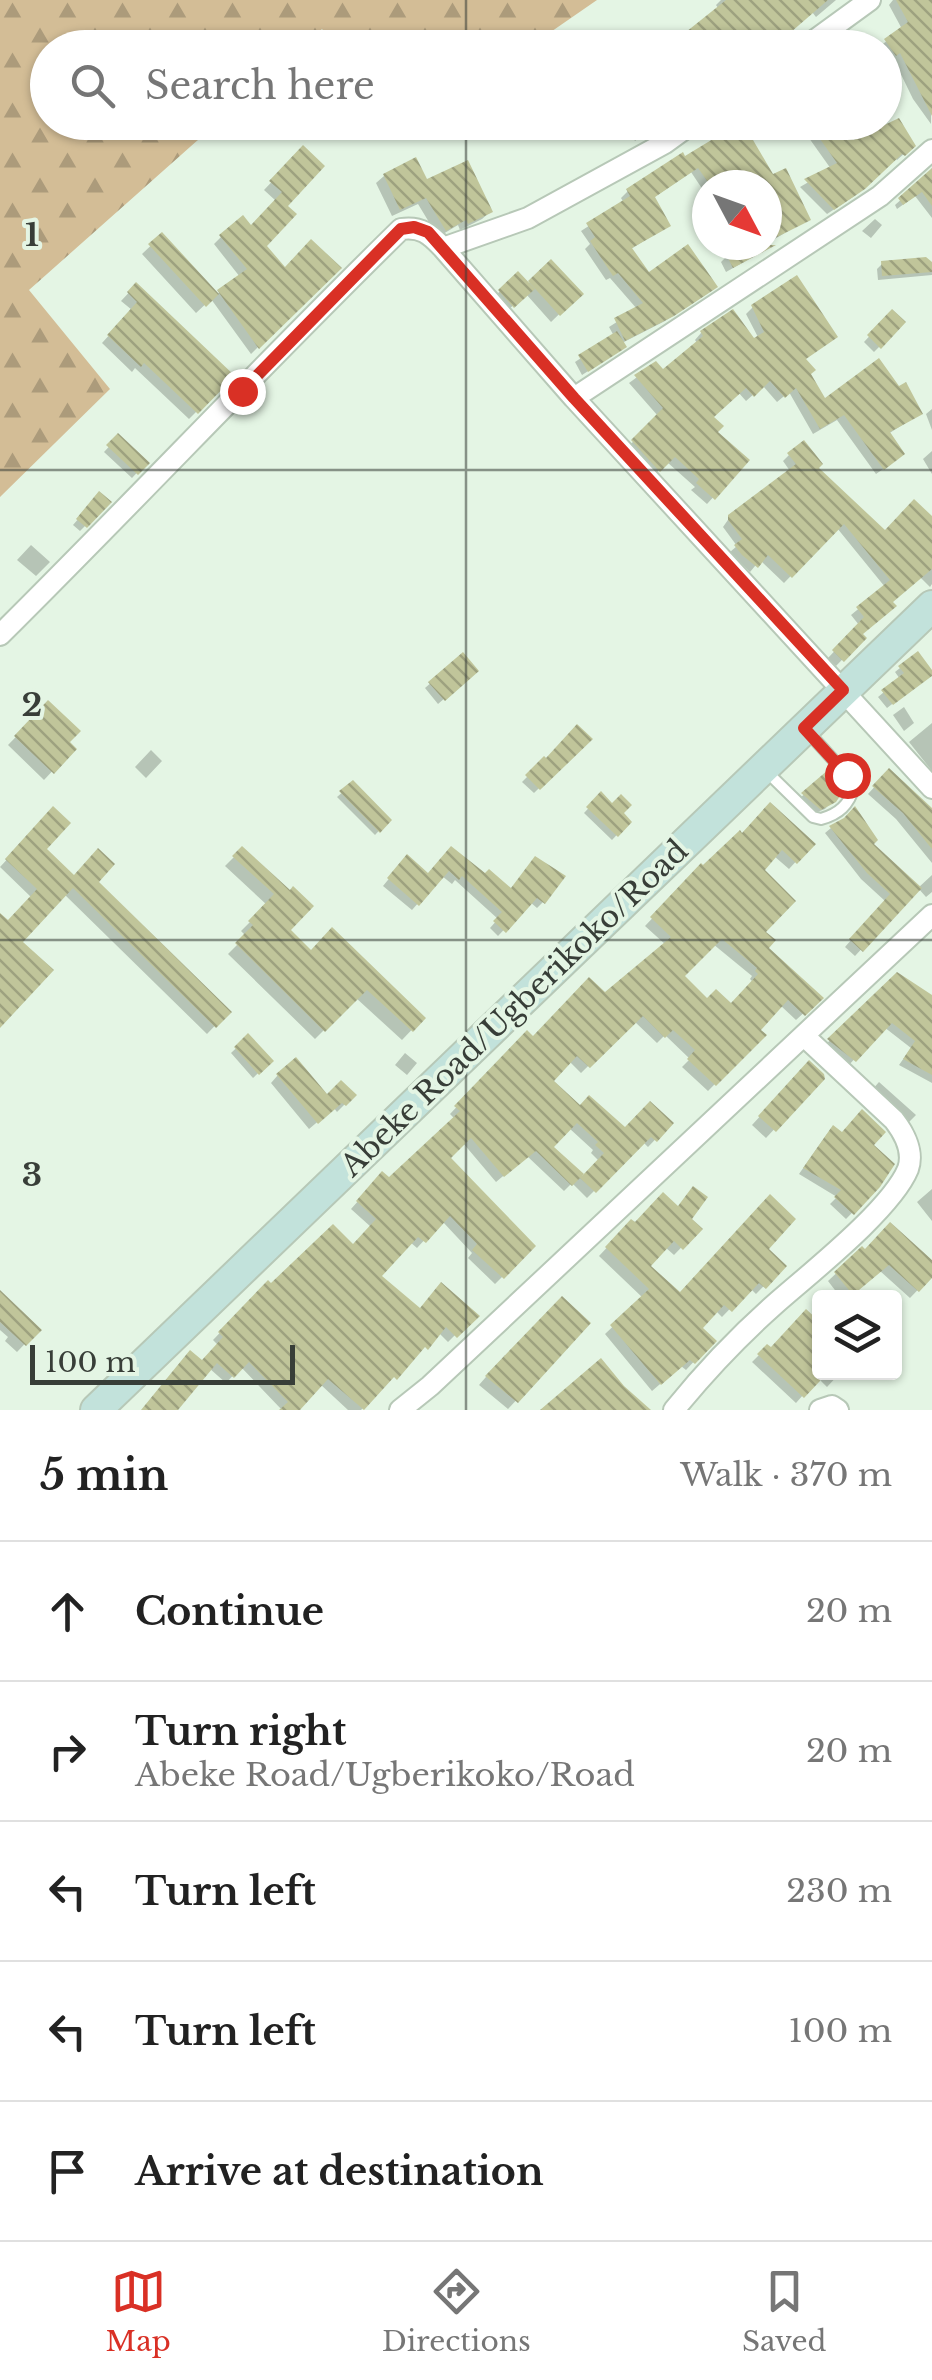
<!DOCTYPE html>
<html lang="en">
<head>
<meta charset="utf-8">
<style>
	:root { --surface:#fff; --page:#f2f2f2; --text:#222; --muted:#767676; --line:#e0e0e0; --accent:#d93025 }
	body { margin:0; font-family:"Libre Baskerville",serif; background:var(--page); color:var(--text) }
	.controls { position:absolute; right:30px; bottom:30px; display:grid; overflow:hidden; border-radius:10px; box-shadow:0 2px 8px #0004 }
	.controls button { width:90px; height:90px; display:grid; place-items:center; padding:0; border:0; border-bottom:2px solid var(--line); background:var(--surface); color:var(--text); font:50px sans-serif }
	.compass { position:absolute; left:692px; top:170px; width:90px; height:90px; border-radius:50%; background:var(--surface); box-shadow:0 2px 8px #0004; rotate:131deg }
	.scale { position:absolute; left:30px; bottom:25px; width:265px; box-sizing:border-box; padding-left:10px; border:5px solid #383e38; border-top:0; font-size:28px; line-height:35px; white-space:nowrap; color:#383e38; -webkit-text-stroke:8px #e4f5e4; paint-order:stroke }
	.stop { position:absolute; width:30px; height:30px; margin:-22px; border:8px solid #d93025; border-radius:50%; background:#fff }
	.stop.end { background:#d93025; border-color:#fff; box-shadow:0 2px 10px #0008 }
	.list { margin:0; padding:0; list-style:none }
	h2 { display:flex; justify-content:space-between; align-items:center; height:130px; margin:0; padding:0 40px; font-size:42px }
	h2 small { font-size:32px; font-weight:400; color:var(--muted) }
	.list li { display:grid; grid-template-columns:65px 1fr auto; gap:30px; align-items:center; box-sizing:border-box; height:140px; padding:0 40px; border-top:2px solid var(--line) }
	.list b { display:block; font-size:38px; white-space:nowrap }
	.list p { margin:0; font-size:32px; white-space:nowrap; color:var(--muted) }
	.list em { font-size:32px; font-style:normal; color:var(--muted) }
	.icon { flex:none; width:55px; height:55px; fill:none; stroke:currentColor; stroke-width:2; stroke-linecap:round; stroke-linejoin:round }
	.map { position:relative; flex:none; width:932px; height:1410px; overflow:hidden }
	.search { position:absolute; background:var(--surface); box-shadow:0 2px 8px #0004; left:30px; right:30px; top:30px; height:110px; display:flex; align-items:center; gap:25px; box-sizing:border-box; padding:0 35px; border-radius:55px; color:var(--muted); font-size:38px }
	.sheet { height:830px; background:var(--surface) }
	nav { display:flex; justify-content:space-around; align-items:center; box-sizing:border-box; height:140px; border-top:2px solid var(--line); background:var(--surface); font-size:28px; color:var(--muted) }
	nav a { display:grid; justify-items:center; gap:5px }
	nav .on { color:var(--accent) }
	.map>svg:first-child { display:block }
	.forest { fill:url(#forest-firs) }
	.shadow { fill:#0003; fill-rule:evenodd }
	.building { fill:url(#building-back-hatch); fill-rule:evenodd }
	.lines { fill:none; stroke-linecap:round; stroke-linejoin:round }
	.lane-casing { stroke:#b7c8b7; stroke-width:14 }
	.street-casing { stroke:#b7c8b7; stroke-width:24 }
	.secondary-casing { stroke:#b7c8b7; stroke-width:34 }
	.lane { stroke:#fff; stroke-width:10 }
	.street { stroke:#fff; stroke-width:20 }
	.secondary { stroke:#c2e2db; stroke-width:30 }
	.route { stroke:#d93025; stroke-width:12 }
	.grid { fill:none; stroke:#383e38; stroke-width:2.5; stroke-opacity:0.55 }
	.labels { text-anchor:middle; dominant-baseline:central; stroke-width:8; stroke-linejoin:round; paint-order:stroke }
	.street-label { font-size:30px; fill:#383e38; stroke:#e4f5e4 }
	.grid-label { font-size:32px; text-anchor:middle; font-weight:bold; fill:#383e38; stroke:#e4f5e4; stroke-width:8; stroke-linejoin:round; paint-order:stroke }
</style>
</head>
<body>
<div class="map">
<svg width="932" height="1410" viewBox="0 0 932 1410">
	<defs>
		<pattern id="forest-firs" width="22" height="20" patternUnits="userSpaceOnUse" patternTransform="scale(2.5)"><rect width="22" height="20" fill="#d3bd96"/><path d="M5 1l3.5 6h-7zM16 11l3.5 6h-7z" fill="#ac9b7b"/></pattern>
		<pattern id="building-back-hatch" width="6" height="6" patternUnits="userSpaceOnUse" patternTransform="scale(2.5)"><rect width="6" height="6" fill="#c0c59a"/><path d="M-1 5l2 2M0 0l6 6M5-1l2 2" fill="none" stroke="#9da17f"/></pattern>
	</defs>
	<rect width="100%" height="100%" fill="#e4f5e4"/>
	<path class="forest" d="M0 0H597L529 47H337L322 29 301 47 48 48V122L217 123 29 290 110 389 0 497Z"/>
	<path class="shadow" d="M721 0H836L816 17 812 12 766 48 684 35 718 8 716 5Z
		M893 0H927L932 3 931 124 913 99 893 58 889 61 884 48 879 47 902 29 889 5Z
		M623 122H661L635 141Z
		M813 122 853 143 913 146 897 160 895 158 856 195 827 214 800 187 831 169 804 131Z
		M765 130 751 141 772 178 808 219 773 240 769 248 726 272 721 262 727 256 748 245H767V185H707V196L691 172 653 198 668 226 631 249 648 276 708 293 665 321 622 343 619 351 582 375 575 362 614 336 609 327 637 309 610 278 606 280 585 249 590 244 581 231 624 203 621 198 628 191 685 160Z
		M303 149 284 206 264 245 284 270 338 268 251 354 211 299 196 313 142 254 162 235 216 295 240 277 214 244 221 237 250 228 276 201 264 190Z
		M932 172V218L915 196 897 209 895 205Z
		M384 176 426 183 490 212 482 219 460 230 458 225 438 237 418 204 392 216 376 183Z
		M875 219 882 225 871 238 862 231Z
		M551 262 580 294 551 322 526 294 507 311 495 296 518 274 528 284Z
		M882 264 932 265V275L878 280 877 269Z
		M136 285 232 376 189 419 135 368 132 372 102 343 132 310 121 301Z
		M753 307 803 360 824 401 920 414 888 434 896 460 876 474 837 420 813 434 789 392 777 402 763 386 746 401 738 392 710 417 715 432 746 461 707 504 691 490 695 487 667 462 653 476 627 448 658 416 629 383 655 364 663 373 698 344 695 340 701 333 733 313 753 342 759 339 746 314Z
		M892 312 903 323 874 352 864 342Z
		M932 409V430L926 414Z
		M118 437 146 463 132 478 104 452Z
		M932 451V474L923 459Z
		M789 455 816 468 885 534 932 519V584L930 587 920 577 890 602 860 635 863 638 836 666 828 658 859 625 851 615 885 587 837 528 784 583 760 560 750 572 730 552 737 546 723 527 730 517 790 471 783 461Z
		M100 494 109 502 80 531 73 525Z
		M31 545 50 562 36 576 17 560Z
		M462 656 476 671 438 704 425 688Z
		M900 668 932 674V676L931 674 887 708 878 697 900 679 895 672Z
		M48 704 66 742 73 749 44 780 8 745Z
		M904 707 914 723 904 731 893 715Z
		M932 723V771L909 742Z
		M589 739 534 793 522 782 544 760Z
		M151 750 162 761 146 778 135 767Z
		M889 771 932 815V863L896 819 868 794Z
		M828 773 839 793 825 809 815 813 799 799Z
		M353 783 389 820 375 835 337 797Z
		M601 795 629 822 612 840 584 813Z
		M53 810 43 849 74 878 95 882 228 1012 207 1034 64 894 20 942 0 1025V925L8 924 32 898 0 867Z
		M831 828 871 844 918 888 855 956 845 947 885 901 861 879 825 833Z
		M739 834 812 844 789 869 774 856 761 870 762 932 766 948 821 997 796 1020 780 1005 757 1030 763 1035 708 1091 682 1067 690 1059 665 1035 657 1043 634 1021 581 1073 569 1061 551 1081 579 1109 625 1131 671 1123 648 1147 643 1142 587 1198 572 1183 564 1191 527 1156 496 1182 463 1143 447 1158 533 1246 495 1284 468 1258 472 1253 442 1221 417 1248 410 1242 378 1276 420 1310 461 1329 448 1342 438 1332 361 1410H348L320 1384 297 1410H282L241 1367 226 1383 209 1368 175 1410H143L202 1363 218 1345 213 1340 261 1290 352 1248 371 1227 351 1209 376 1181 389 1180 455 1119 450 1114 520 1040 533 1039 605 996 666 945 645 926 701 867ZM713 944 752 976 750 979 753 982 731 1006 707 1002 681 976ZM569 1128 593 1150 591 1153 599 1161 584 1177 551 1147Z
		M242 849 290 893 288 930 310 953 423 1018 402 1040 356 998 315 1039 228 954 246 936 241 931 267 905 225 866Z
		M445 855 510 891 530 865 543 902 537 908 530 902 498 936 490 928 498 919 455 880 452 884 442 876 412 910 383 886 401 864 428 876Z
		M932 875V892L926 897 918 888Z
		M898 976 932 998V1083L899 1065 911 1048 884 1027 848 1066 824 1046Z
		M248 1037 271 1061 253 1078 231 1053Z
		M405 1053 417 1063 407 1075 395 1065Z
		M809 1063 822 1078 766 1138 752 1125Z
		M278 1075 327 1097 354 1095 337 1112 334 1108 309 1129 271 1083Z
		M879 1082 916 1115 906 1125 872 1090Z
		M827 1134 871 1145 878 1186 846 1219 830 1204 837 1197 799 1174Z
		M932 1189V1221L917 1202Z
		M688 1219 699 1229 674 1255 665 1247 647 1266 680 1295 765 1249 783 1266 756 1294 750 1288 722 1317 716 1311 700 1328 713 1341 686 1370 681 1366 652 1391 605 1334 643 1298 599 1256 631 1222Z
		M862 1249 932 1264V1275L910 1298 880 1271 848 1298H841L828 1281Z
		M0 1294 38 1330 17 1352 5 1341 8 1337 0 1330Z
		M588 1324 508 1409 479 1385 505 1355 508 1358Z
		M767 1347 820 1372H841L827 1387 818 1378 796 1403 752 1362Z"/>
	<path class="building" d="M726 0H828L791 32 766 48H666Z
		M896 0H932V116L900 53 896 56 884 39 908 22Z
		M899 118 916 146 905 156 902 154 865 189 834 210 804 179 837 163 808 122H842L853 140Z
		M741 122H782L753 140 773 174 786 168 811 220 767 242V185H710L698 168 655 197 671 226 632 248 649 272 688 244 718 287 674 316 625 341 614 318 643 303 618 273 613 276 590 241 595 237 586 223 630 196 626 189 683 152 685 156Z
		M303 145 325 166 288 206 297 214 267 246 285 267 311 239 342 268 259 349 217 290 247 269 219 235 243 215 251 225 282 192 269 181Z
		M416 157 427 179 468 160 493 212 468 224 466 220 446 231 426 198 400 210 383 174Z
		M932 168V206L922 192 903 205 898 198Z
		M162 232 219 294 206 307 148 244Z
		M742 245H776L733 268 726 254Z
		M926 257 932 262V272L882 276 881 261Z
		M551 259 584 294 560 316 528 281Z
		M518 271 535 289 514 308 498 290Z
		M797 275 838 337 806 359 816 370 811 374 825 398 879 358 899 386 906 382 923 414 890 432 905 454 884 470 844 415 820 429 796 388 785 398 770 381 754 397 746 388 714 417 724 426 718 432 750 460 715 500 696 483 699 479 675 457 660 472 631 440 663 408 634 375 656 361 663 369 703 336 700 331 733 309 754 338 764 332 751 305Z
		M136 282 235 376 198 414 144 363 141 367 107 335 137 302 127 292Z
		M892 309 906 322 881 349 867 335Z
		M617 331 627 347 588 372 578 355Z
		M118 433 150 463 138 475 106 445Z
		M804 440 823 464 819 468 885 530 914 499 932 516V569L893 602 897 606 863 634 867 638 844 662 832 650 864 617 856 607 890 580 844 524 792 578 768 555 758 568 742 555 734 545 742 539 728 520V515L796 464 787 453Z
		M99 491 112 502 87 528 76 519Z
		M918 651 932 670V676L893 705 881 690 904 673 898 666Z
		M463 652 479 671 445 701 428 682Z
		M48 700 81 731 70 742 77 749 54 774 14 736Z
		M577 724 593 739 540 790 525 775 544 756 546 758Z
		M889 768 932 808V849L903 813 872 786Z
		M828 770 844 790 836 802 821 810 801 793Z
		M353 780 392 820 380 833 339 791Z
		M601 791 612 803 621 794 632 805 624 813 632 822 618 837 586 807Z
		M770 802 816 844 797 864 782 850 765 870 796 901 766 932 776 940 769 948 824 998 805 1016 788 1000 761 1030 767 1035 716 1086 687 1059 695 1050 673 1030 665 1038 643 1016 590 1068 577 1056 554 1081 580 1105 589 1095 625 1127 650 1101 674 1123 657 1142 651 1137 596 1193 580 1178 604 1153 595 1145 598 1142 577 1123 554 1147 584 1174 572 1186 536 1151 504 1177 471 1138 451 1158 536 1246 504 1279 472 1250 477 1244 450 1216 426 1243 418 1237 382 1276 420 1308 441 1282 480 1316 457 1338 446 1327 428 1350 425 1347 397 1380 394 1377 364 1410 328 1379 300 1410H279L288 1402 249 1362 234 1378 217 1363 178 1410H141L190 1350 202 1360 223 1337 218 1332 268 1280 271 1283 333 1224 353 1244 376 1219 356 1201 382 1171 389 1177 460 1111 454 1106 527 1030 533 1036 589 977 605 992 671 937 650 917 701 863 703 865 740 830 742 833ZM722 939 757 968 755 971 758 974 731 1003 716 989 707 998 685 976Z
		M53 806 71 823 47 849 74 875 98 848 115 864 99 882 232 1012 216 1028 73 888 23 942 54 970 0 1028V913L8 920 37 889 5 859Z
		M855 806 878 840 874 844 922 888 863 952 849 939 890 894 867 873 829 826 844 818Z
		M242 846 290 890 293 886 314 906 291 930 311 950 332 927 426 1018 413 1032 367 990 325 1032 235 943 253 925 248 921 274 894 232 856Z
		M451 846 485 873 489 869 511 888 535 856 566 876 545 904 537 898 506 933 493 921 502 912 462 876 459 880 449 871 419 906 387 878 407 854 428 873Z
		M897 972 932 995V1075L903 1059 915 1041 892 1023 856 1062 827 1039Z
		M248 1033 274 1061 259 1075 234 1047Z
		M296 1057 327 1094 341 1080 357 1095 346 1106 342 1103 318 1124 276 1074Z
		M809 1060 824 1074 825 1079 776 1132 758 1116Z
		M862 1109 886 1132 874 1145 895 1164 880 1187 854 1215 834 1197 841 1190 803 1168 833 1125 842 1132Z
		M693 1186 708 1197 692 1219 703 1229 683 1250 674 1241 651 1266 680 1292 770 1194 796 1219 769 1249 787 1266 766 1289 759 1283 732 1312 724 1305 703 1328 717 1341 695 1364 690 1360 661 1385 610 1325 649 1289 605 1247 631 1219 635 1222 663 1192 678 1206Z
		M890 1222 932 1260V1278L919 1292 889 1265 853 1295 834 1272 862 1246 865 1249Z
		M0 1290 42 1330 26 1346 0 1322Z
		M562 1296 591 1323 518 1403 485 1376Z
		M806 1309 820 1322V1381L804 1398 757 1354 767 1344 771 1347Z
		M601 1358 624 1386 651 1410H540Z"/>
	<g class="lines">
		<g class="lane-casing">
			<path id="lane" d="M767 772 813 817 821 819C839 814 849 805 854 787L847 775 808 732"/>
		</g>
		<g class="street-casing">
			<path id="street" d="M804 48 870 0
				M443 248 528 218 665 143 694 122
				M574 398 880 196 932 150
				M0 635C135 501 265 362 401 229 421 226 430 234 443 248L574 398 932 788
				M400 1410 430 1386 932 915
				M674 1410C704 1373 738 1337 774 1305 809 1274 891 1210 908 1169 914 1152 904 1133 894 1120L804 1036
				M820 1410 832 1406 838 1410"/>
		</g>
		<g class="secondary-casing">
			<path id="secondary" d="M96 1410 932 606"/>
		</g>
		<use href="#lane" class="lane"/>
		<use href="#street" class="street"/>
		<use href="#secondary" class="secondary"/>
	</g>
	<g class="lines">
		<path class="route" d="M242 391 401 229 414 227 428 232 574 398 843 690 804 728 847 775"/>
	</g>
	<path class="grid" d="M466 0V48M466 122V1410M0 470H932M0 940H932"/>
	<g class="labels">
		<g class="street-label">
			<text transform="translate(514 1008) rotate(-44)">Abeke Road/Ugberikoko/Road</text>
		</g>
	</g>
	<g class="grid-label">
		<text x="32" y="246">1</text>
		<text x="32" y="716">2</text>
		<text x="32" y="1186">3</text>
	</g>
</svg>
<div class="controls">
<button><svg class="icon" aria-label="layers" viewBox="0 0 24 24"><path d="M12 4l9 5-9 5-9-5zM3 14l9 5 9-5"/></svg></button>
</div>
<svg class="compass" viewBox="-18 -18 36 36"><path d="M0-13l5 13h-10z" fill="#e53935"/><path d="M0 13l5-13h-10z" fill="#767676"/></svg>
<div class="scale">100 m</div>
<div class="stop" style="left:847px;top:775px"></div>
<div class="stop end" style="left:242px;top:391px"></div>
<div class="search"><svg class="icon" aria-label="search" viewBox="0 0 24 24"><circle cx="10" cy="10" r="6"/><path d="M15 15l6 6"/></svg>Search here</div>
</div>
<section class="sheet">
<h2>5 min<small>Walk · 370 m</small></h2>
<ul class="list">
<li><svg class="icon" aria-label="ahead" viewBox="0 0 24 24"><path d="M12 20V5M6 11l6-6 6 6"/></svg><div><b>Continue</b></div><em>20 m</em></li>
<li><svg class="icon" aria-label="right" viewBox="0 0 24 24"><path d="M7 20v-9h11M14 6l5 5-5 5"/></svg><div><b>Turn right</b><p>Abeke Road/Ugberikoko/Road</p></div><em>20 m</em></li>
<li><svg class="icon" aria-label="left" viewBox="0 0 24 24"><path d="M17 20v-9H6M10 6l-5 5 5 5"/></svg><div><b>Turn left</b></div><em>230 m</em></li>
<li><svg class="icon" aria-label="left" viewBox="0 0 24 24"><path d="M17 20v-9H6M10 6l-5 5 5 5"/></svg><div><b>Turn left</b></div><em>100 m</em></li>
<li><svg class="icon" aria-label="arrive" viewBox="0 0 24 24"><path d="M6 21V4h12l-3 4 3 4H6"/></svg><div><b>Arrive at destination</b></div></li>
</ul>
</section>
<nav>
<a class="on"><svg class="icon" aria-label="map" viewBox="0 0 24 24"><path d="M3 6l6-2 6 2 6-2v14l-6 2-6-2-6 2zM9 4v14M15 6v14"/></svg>Map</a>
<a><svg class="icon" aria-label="directions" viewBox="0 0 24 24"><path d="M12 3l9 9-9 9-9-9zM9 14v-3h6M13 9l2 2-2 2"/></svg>Directions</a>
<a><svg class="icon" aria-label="saved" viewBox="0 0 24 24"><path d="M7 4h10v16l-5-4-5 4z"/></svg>Saved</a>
</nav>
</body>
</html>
